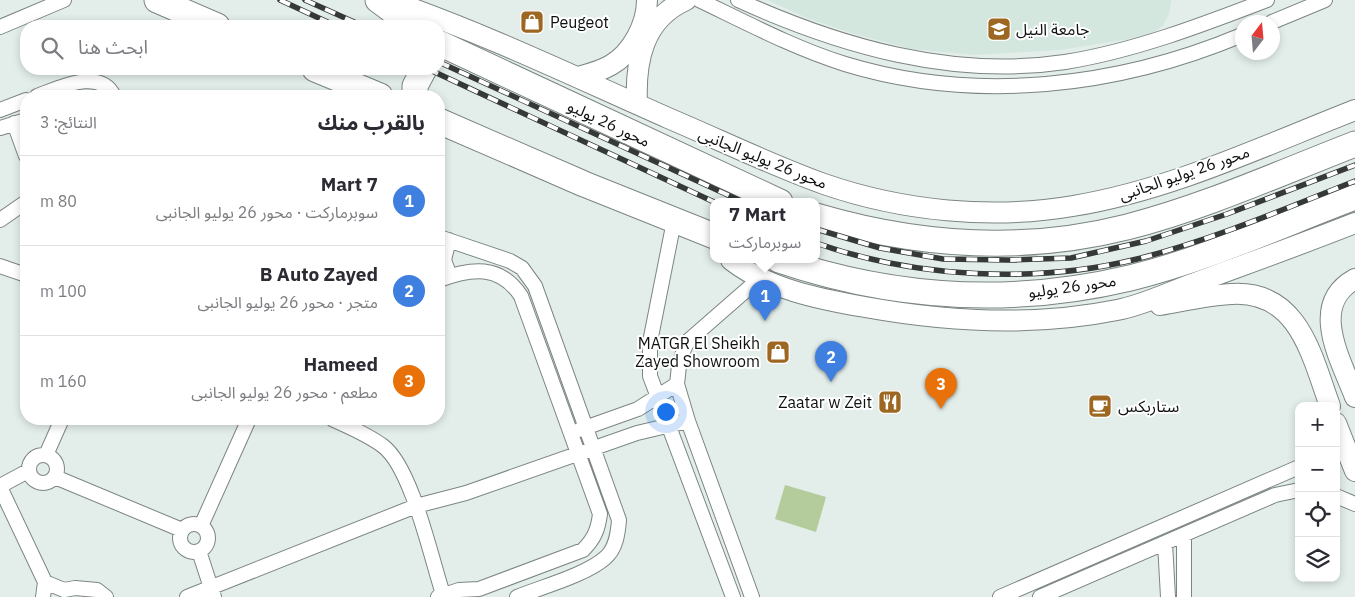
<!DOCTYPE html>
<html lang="ar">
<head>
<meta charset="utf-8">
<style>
	:root { --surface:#fff; --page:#f7f7f7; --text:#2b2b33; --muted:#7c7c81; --line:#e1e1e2; --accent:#111827 }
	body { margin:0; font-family:"IBM Plex Sans","Noto Sans Arabic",sans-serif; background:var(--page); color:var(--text); direction:rtl }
	.controls { position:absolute; right:15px; bottom:15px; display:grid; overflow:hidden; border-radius:10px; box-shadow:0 2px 8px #0003 }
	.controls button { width:45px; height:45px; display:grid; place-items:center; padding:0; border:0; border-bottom:1px solid var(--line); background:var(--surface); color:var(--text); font:25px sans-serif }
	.compass { position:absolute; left:1235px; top:15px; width:45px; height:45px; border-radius:50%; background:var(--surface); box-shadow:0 2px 8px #0003; rotate:16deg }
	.you { position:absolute; left:665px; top:411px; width:18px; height:18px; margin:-12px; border:4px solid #fff; border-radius:50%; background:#1a73e8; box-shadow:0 0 0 8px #1a73e833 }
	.badge { display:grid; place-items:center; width:32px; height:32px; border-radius:50%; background:var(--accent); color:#fff; font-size:16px; font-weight:700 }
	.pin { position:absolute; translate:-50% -41px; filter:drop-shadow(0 1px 2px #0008) }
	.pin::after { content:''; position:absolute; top:26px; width:18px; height:15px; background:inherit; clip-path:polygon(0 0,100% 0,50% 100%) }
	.popup { position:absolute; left:710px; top:198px; width:110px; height:65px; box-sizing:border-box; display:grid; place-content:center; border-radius:10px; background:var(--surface); filter:drop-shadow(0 1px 4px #0005); font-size:16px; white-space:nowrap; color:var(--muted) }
	.popup b { font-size:19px; color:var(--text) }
	.popup::after { content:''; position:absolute; left:50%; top:100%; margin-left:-10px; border:10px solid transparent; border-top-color:var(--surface) }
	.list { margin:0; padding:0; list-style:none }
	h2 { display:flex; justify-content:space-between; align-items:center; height:65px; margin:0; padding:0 20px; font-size:21px }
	h2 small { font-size:16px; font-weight:400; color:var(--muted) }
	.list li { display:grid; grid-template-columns:32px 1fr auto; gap:15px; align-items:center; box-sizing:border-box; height:90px; padding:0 20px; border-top:1px solid var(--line) }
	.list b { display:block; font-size:19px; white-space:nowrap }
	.list p { margin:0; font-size:16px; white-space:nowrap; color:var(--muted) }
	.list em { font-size:16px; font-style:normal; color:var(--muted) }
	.icon { flex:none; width:28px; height:28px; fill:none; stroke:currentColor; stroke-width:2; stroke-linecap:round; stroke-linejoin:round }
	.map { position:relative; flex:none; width:1355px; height:597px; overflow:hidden; direction:ltr }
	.search { position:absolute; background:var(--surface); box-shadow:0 2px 8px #0003; left:20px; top:20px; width:425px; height:55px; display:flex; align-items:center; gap:12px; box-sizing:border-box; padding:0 18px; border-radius:20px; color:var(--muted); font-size:19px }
	.panel { position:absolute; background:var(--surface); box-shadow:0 2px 8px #0003; left:20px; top:90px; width:425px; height:335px; border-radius:20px; direction:rtl }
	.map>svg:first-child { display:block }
	.built { fill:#d3e7df }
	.green { fill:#b4cc9b }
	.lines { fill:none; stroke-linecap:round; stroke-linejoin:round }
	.street-casing { stroke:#7c8582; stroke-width:16 }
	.secondary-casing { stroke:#7c8582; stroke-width:22 }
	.highway-casing { stroke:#7c8582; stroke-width:27 }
	.street { stroke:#fff; stroke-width:14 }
	.secondary { stroke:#fff; stroke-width:20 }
	.highway { stroke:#fff; stroke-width:25 }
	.rail-casing { stroke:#353938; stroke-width:5.5 }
	.rail { stroke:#fff; stroke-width:4; stroke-dasharray:11; stroke-linecap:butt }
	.labels { text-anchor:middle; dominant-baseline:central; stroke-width:4; stroke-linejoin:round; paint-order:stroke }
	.poi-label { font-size:16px; fill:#0e1110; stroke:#fff; text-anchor:start }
	.street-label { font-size:16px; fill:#0e1110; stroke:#fff }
</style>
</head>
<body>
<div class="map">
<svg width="1355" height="597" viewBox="0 0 1355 597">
	<rect width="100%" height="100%" fill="#e3eeea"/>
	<path class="built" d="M767 0H1171V2L1169 14 1163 26 1154 32 1136 38 1060 50 974 55 912 49 854 34 807 18Z"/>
	<path class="green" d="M785 485 826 497 816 532 775 519Z"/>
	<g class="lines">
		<g class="street-casing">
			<path id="street" d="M699 0C747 23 794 48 845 64 976 104 1118 87 1242 35
				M738 0C839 46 952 79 1065 62 1134 51 1202 25 1267 0
				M1272 22 1325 0
				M0 27 64 0
				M37 96C59 88 100 67 114 96
				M0 110 26 100
				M14 123 26 156
				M0 128 26 120
				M0 220 26 202
				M674 221 650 342V376L733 597
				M439 237 510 261 522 268 535 286 619 520C618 533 616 549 605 558 586 575 541 587 517 597
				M449 240 444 260 450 276
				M0 266 26 275
				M332 419C349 427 367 434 383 446 412 468 431 558 443 594
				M579 430 638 409 677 384
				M29 469a14 14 0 1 1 28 0a14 14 0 1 1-28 0Z
				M46 455 62 419
				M55 477 182 530
				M0 486 28 471
				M0 487 45 582 43 597
				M1336 496 1355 504
				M180 538a14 14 0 1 1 28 0a14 14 0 1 1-28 0Z
				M201 526 249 419
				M1165 543 1168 597
				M199 551 214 597
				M45 582 64 590 75 588 97 590 106 597
				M187 597 416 506 466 493 637 433 688 421
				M438 597 459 590 479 589 583 550C594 539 598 530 600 514L521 296C500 264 471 268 439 280
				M752 597 688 421 677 384 679 366 684 349 688 341 759 279
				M1000 597 1299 467
				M1040 597 1275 495 1299 490
				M1184 597V535"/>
		</g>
		<g class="secondary-casing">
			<path id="secondary" d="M388 0C484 33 575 77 668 118 720 140 771 165 824 184 902 211 992 220 1073 206 1171 190 1263 146 1355 110
				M578 77C589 74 601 71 611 65 632 53 647 24 647 0
				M637 104C635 61 643 19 686 0
				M731 260C768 289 819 299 865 307 948 322 1033 327 1117 310 1144 305 1169 292 1195 283 1249 263 1302 244 1355 223
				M1355 279C1308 305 1341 360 1355 397
				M1160 305C1184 301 1208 295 1232 294 1299 290 1312 357 1330 406
				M1336 423 1355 471"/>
		</g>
		<g class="highway-casing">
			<path id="highway" d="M157 0 217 26
				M378 0 413 26
				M439 43 780 202
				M315 69 380 96
				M415 96V86L424 69
				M439 121 584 184 714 236
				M816 216C918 246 1024 253 1127 227 1205 207 1280 173 1355 144
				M779 260C894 299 1012 306 1130 278 1207 259 1281 225 1355 197"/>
		</g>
		<use href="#street" class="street"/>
		<use href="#secondary" class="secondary"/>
		<use href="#highway" class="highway"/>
		<g class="rail-casing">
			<path id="rail" d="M280 0 336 26
				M305 0 363 26
				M439 62 743 202
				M428 69 714 202
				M816 229 880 248 943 259 1007 260 1071 258 1146 241 1227 214 1355 165
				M816 243C915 278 1036 284 1137 259 1212 240 1284 209 1355 181"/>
		</g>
		<use href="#rail" class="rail"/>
	</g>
	<defs>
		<g id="shop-square" transform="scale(1.25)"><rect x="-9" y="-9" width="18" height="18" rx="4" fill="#9d6621" stroke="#fff"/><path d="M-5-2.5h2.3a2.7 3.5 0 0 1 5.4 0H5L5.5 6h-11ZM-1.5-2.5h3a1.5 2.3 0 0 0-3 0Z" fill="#fff"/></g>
		<g id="university-square" transform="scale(1.25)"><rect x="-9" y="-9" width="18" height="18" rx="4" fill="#9d6621" stroke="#fff"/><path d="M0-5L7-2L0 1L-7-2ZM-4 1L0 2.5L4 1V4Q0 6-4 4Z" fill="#fff"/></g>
		<g id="restaurant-square" transform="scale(1.25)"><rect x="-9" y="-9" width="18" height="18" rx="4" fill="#9d6621" stroke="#fff"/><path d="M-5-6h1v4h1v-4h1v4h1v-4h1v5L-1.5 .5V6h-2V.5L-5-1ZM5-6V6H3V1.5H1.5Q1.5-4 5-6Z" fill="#fff"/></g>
		<g id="cafe-square" transform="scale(1.25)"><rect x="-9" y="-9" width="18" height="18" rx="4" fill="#9d6621" stroke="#fff"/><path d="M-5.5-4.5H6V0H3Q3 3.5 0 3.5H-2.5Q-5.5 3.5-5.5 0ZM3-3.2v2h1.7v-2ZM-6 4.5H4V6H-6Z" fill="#fff"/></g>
	</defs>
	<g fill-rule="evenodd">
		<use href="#shop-square" x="532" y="22"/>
		<use href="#university-square" x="999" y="29"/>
		<use href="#shop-square" x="778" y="352"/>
		<use href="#restaurant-square" x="890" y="402"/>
		<use href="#cafe-square" x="1100" y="406"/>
	</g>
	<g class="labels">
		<g class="poi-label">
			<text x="550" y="22">Peugeot</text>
			<text x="1016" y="29">جامعة النيل</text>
			<text x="760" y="343" text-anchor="end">MATGR El Sheikh<tspan x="760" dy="18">Zayed Showroom</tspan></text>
			<text x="872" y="402" text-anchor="end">Zaatar w Zeit</text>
			<text x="1118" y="406">ستاربكس</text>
		</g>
		<g class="street-label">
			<text transform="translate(609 123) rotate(25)">محور 26 يوليو</text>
			<text transform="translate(763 158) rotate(22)">محور 26 يوليو الجانبى</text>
			<text transform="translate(1184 173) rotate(-19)">محور 26 يوليو الجانبى</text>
			<text transform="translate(1072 286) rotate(-8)">محور 26 يوليو</text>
		</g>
	</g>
</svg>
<div class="controls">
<button>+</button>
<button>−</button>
<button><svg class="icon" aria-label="locate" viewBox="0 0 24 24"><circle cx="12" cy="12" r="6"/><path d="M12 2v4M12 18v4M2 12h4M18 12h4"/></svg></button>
<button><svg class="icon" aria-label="layers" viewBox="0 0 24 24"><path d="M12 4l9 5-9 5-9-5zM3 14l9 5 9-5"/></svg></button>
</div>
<svg class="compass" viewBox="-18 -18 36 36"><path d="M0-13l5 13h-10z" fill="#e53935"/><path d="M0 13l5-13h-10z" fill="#7c7c81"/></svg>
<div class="you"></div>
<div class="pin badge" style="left:765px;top:321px;background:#3f7fe0">1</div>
<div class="popup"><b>7 Mart</b>سوبرماركت</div>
<div class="pin badge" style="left:831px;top:382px;background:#3f7fe0">2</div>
<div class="pin badge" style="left:941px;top:409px;background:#e8710a">3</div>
<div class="search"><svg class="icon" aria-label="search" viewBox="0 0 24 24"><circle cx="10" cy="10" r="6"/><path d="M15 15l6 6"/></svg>ابحث هنا</div>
<section class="panel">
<h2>بالقرب منك<small>النتائج: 3</small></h2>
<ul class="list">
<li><span class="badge" style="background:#3f7fe0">1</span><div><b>7 Mart</b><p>سوبرماركت · محور 26 يوليو الجانبى</p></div><em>80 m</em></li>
<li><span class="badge" style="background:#3f7fe0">2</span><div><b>B Auto Zayed</b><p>متجر · محور 26 يوليو الجانبى</p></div><em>100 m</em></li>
<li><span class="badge" style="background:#e8710a">3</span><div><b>Hameed</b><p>مطعم · محور 26 يوليو الجانبى</p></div><em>160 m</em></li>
</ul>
</section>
</div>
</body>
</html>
